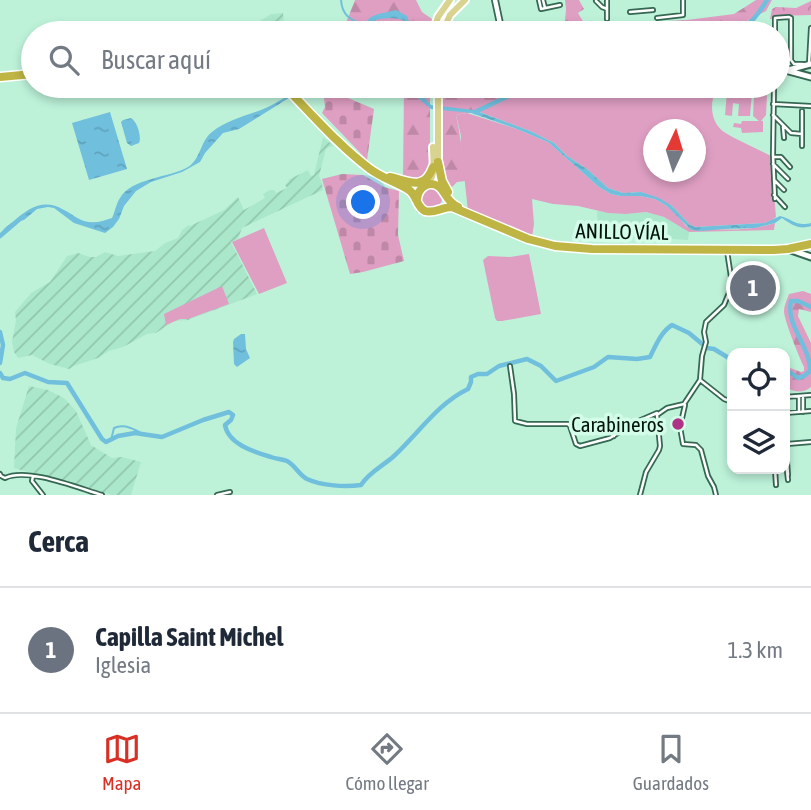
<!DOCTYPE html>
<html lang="es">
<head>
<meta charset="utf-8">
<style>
	:root { --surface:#fff; --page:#f2f2f3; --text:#1f2937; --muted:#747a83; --line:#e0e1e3; --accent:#d93025 }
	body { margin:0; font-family:"Asap Condensed",sans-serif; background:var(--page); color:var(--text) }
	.controls { position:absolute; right:21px; bottom:21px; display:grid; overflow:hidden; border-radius:14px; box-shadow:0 4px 10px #0003 }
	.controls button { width:63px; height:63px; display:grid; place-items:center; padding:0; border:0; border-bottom:2px solid var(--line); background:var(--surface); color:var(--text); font:35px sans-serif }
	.compass { position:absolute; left:643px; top:119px; width:63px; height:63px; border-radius:50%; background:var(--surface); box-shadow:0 4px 10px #0003; rotate:4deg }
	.you { position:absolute; left:364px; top:203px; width:24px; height:24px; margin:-18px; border:5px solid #fff; border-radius:50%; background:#1a73e8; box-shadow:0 0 0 10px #1a73e833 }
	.badge { display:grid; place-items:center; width:46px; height:46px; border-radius:50%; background:var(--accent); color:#fff; font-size:23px; font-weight:700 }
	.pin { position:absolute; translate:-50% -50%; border:4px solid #fff; box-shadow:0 2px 7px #0006 }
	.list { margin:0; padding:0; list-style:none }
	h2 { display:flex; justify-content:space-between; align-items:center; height:91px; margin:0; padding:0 28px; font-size:30px }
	h2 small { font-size:23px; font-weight:400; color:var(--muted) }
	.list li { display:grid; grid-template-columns:46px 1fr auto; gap:21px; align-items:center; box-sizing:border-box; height:126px; padding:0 28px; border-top:2px solid var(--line) }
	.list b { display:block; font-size:26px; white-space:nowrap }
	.list p { margin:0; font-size:23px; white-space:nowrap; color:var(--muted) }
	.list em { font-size:23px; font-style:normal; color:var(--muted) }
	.icon { flex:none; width:38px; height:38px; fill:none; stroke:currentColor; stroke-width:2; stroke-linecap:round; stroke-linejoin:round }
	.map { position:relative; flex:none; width:811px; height:495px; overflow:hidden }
	.search { position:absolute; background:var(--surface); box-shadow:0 4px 10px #0003; left:21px; right:21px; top:21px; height:77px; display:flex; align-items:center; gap:18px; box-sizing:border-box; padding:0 24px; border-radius:38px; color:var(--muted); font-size:26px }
	.sheet { height:217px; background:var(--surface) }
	nav { display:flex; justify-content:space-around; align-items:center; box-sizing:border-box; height:98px; border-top:2px solid var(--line); background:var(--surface); font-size:19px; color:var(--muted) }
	nav a { display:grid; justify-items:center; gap:4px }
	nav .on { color:var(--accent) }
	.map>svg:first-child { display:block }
	.built { fill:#abe8cb }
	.industrial { fill:url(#industrial-furrows) }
	.green { fill:#df9fc3; fill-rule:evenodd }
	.forest { fill:url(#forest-firs) }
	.cemetery { fill:url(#cemetery-stones) }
	.park { fill:url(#park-crowns) }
	.water { fill:url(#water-ripples) }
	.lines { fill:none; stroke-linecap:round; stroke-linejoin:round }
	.stream { stroke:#70bfdd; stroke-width:2 }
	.river { stroke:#70bfdd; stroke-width:4.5 }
	.street-casing { stroke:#356752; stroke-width:6 }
	.secondary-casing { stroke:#356752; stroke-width:9 }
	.primary-casing { stroke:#fff; stroke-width:10 }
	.highway-casing { stroke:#fff; stroke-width:11 }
	.street { stroke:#fff; stroke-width:2.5 }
	.secondary { stroke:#fff; stroke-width:5 }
	.primary { stroke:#d8d38f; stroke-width:6 }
	.highway { stroke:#beb544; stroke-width:8 }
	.poi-dot { fill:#af3384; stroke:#d3fde9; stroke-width:2.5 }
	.labels { text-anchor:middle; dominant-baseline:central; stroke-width:7; stroke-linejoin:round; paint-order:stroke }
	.street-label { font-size:21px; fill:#01120a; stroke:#d3fde9 }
	.poi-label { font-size:21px; fill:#01120a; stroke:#d3fde9; text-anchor:end }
</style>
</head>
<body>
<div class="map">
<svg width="811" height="495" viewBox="0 0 811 495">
	<defs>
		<pattern id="industrial-furrows" width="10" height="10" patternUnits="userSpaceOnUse" patternTransform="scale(1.75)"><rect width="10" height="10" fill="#abe8cb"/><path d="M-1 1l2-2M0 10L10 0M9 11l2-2" fill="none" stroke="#91c6ad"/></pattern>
		<pattern id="forest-firs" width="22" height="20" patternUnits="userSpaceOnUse" patternTransform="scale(1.75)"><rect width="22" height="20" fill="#df9fc3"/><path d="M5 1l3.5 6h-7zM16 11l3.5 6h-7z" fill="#be88a6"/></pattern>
		<pattern id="cemetery-stones" width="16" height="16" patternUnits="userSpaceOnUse" patternTransform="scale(1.75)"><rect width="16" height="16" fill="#df9fc3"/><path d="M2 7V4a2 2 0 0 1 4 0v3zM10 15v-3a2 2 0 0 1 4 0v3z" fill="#be88a6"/></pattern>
		<pattern id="park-crowns" width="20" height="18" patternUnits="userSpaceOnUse" patternTransform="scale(1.75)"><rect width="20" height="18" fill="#df9fc3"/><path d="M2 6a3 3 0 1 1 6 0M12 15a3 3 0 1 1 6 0" fill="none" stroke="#be88a6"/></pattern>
		<pattern id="water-ripples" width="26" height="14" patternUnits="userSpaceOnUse" patternTransform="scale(1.75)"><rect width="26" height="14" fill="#70bfdd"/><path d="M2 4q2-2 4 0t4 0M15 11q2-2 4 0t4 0" fill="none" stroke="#5fa3bc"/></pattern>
	</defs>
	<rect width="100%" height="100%" fill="#bdf2d9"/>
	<path class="built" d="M597 211 626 214 646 212 664 217 689 232 688 240 672 239V241L654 240 646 233H639L637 238 598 242Z"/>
	<path class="industrial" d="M283 13 285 33H233L232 29 256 24 271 14Z
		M323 137 334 146 329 147 326 149 319 176 322 183 323 190 242 228 238 239 231 242 257 294 188 320 174 321 156 333 147 334 123 347 109 351 98 358 74 366 69 369 50 364 32 355 18 358 14 352 12 342 16 320 15 312 31 293 50 282 67 256 78 253 90 257H96L105 252 118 256 155 251 165 243 178 238 182 230 189 225 190 226 224 210 238 197 244 210 265 198 263 194 270 190H274L276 193 287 188 285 185 289 181 288 180 308 170 311 176 314 175Z
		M29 386 48 390 64 398 76 411 91 445 112 458 122 457 141 462 131 495H112L14 468 16 428Z"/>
	<path class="green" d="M570 86H765L764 87 737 91 716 90C709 104 711 123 724 132 738 141 756 148 771 156L776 217 772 220 765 223 696 227 690 225 672 206 641 192 623 193 608 188 587 169 567 156 554 143 530 131 477 111C486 106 515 91 524 91 546 91 550 105 570 86ZM654 130H696V172H654Z
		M759 91 764 92 767 96 766 115 761 121H763V132L742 133 741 128 733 127 734 123 741 124 742 121H759L753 116 754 96Z
		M727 92 745 93V97L746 93H752L750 116H738L739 104 733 103 732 116 725 115Z
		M467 113 517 129 548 142 599 187 611 194 621 196H640L655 199 667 206 676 214 687 227C716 230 747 232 775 223L774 230 689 232 664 217 646 212 626 214 608 213 578 206 553 204 532 199 534 224 532 237 468 212 461 145V136L456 115Z
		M420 198a11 11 0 1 1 22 0a11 11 0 1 1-22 0Z
		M264 228 287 283 259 294 232 242Z
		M529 254 541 314 502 321H497L495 318 483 260 488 256 510 257Z
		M222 286 229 304 188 319H180L166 325 164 314Z"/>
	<path class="forest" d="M355 0H416L422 12 432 19 430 33H399L390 28 378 31 377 33H345L344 28Z
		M565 0H579L584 9 578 13 584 23 598 33H564L566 9Z
		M756 0H772L766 11 745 22 724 28 701 33H629L630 23 687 20 734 14Z
		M404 86H430V165C423 180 419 181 403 178Z
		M441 86H562L558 91 524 86 477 111 456 115C461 137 463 159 466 181L457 182 449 190 441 164Z
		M803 291 811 294V312L799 309 798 316 811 343V387C803 394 794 392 785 387V366L801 372 804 371V367C799 357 785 322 784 312 784 305 787 300 789 294Z"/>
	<path class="cemetery" d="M332 95 348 98 374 109 367 160 322 113 325 107 324 98Z
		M342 174 363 175 384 187 399 191 398 235 404 261 363 272 350 274 322 179Z"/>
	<path class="park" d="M811 1V15L776 16 774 19H770L772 9 776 7 796 8Z"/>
	<path class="water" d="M396 10 407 16 412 33H406C405 29 407 25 405 22 401 17 381 18 376 20 371 22 367 29 364 33H362C367 12 378 15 396 10Z
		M303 86H308L239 129 223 133 205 153 200 162 182 172 151 182 136 191 124 206 119 219 113 227 105 233 74 223 54 208 48 207 37 209 24 220 16 222 0 237C1 230 7 226 14 221 29 207 45 198 64 210 71 213 77 219 84 221 94 224 103 221 112 218 115 212 116 204 120 198 131 178 169 178 188 167 201 159 200 141 212 132 225 121 244 116 261 110 275 105 289 94 303 86Z
		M409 86H418L420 93 431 105 474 110 530 131 554 143 567 156 587 169 608 188 623 193 641 192 659 198 672 206 690 225 696 227 765 223 780 216C792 219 797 227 811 223V226C799 230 792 225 782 218L775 223 755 228 723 229 701 231 691 230 667 206 655 199 640 196H621L611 194 599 187 548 142 517 129 471 113 431 109 414 95Z
		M110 112 127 169 89 180 72 123Z
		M131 118C137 121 142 137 139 143L131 146 127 143 121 122 123 120Z
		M241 334H245L246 349 250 358 237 367 234 364 233 342 234 339Z"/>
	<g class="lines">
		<path class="stream" d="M341 0C342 15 350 20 364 25
			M111 440 114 428C125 423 136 430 146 436"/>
		<path class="river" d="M722 33C750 26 752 24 767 0
			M292 96 309 86
			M475 112 523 89 555 95 559 94 568 86
			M0 236 21 218
			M0 332 3 345 0 363
			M785 369 798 378 804 376 810 371C811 347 785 325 791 301H798L811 307
			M0 373 3 378 10 379 25 373 48 382 67 383 102 439 106 442 118 436 135 433 162 437 203 420 229 412 233 415 231 420 225 425C228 444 254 452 271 457 276 459 282 459 287 461 295 465 299 475 307 479 322 486 345 487 361 485 369 472 383 466 394 456 419 433 437 404 468 389L471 382V377L478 374H487L499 366 527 359 541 366 556 381 594 367 608 357 637 359 650 357C656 345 661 332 672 325L689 333 707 348 714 349 732 360"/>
		<g class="street-casing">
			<path id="street" d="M494 0 501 33
				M496 0 503 33
				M539 0 541 9 560 5
				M543 0 545 8
				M607 0V19
				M596 1 602 7 607 9
				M630 12 653 10
				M657 18 683 15V0
				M775 33V18L789 17 791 18V60L794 64H803
				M809 64 811 28
				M774 86 773 155 775 199
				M773 104 811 106
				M802 111V146
				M773 115 791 133 802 134
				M783 127 784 138
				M773 157H781L790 167
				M773 164 788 179
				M774 180 784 190
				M774 195 785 207
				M727 251 731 277V288L724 305 706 322 704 332 706 342 702 356 700 380 724 399 732 402
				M510 366 514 394 515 421 527 424H568L570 426 576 444 580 446 610 438 634 423 657 413
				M799 396V410
				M785 397 811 395
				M803 398V412
				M685 405 680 427 683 444 696 445 701 450 708 476 714 487 716 495
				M785 413 811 411
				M785 416C786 437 785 459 788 480
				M593 425 600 426 614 436
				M787 444 811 442
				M787 461 788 475
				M775 469 776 485
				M0 474 1 476 5 478C27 467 78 488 102 495
				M33 476 32 481 43 495
				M217 495 230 492
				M640 495 646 472 659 450 660 446 657 415 667 408 684 404 700 380"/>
		</g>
		<g class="secondary-casing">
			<path id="secondary" d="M785 70 811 77
				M788 70 811 64
				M791 250 811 257"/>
		</g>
		<g class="primary-casing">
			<path id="primary" d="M433 33 438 17 450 0
				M442 33 450 15 465 0
				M438 164V86
				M426 185C437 176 433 161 433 147"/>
		</g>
		<g class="highway-casing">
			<path id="highway" d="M0 77 33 74
				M284 86C311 113 339 146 370 169 382 178 396 182 409 190 417 195 416 207 425 211 434 214 442 207 452 207L528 239 555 246 592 249 774 250 788 249 811 244
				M438 162 442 181 448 192
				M390 177C408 181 424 192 433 167
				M417 199C418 189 427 180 438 186 446 191 445 201 458 207"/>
		</g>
		<use href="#street" class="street"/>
		<use href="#secondary" class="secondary"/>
		<use href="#primary" class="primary"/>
		<use href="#highway" class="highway"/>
	</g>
	<circle class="poi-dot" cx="678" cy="424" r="7"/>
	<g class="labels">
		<g class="street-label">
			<text transform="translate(622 231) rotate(1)">ANILLO VÍAL</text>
		</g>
		<g class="poi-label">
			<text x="664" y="424">Carabineros</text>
		</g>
	</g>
</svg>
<div class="controls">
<button><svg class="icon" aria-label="locate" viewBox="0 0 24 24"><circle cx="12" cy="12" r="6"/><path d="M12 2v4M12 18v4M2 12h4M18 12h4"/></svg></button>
<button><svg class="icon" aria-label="layers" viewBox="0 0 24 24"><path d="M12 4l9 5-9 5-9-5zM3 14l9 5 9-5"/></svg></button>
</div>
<svg class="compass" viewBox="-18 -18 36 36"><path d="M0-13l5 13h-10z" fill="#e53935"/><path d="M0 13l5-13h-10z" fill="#747a83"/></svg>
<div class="you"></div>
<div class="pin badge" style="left:753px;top:288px;background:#6b7280">1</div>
<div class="search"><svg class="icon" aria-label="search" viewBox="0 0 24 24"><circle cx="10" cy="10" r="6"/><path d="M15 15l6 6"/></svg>Buscar aquí</div>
</div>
<section class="sheet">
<h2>Cerca<small></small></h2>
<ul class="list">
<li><span class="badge" style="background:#6b7280">1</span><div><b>Capilla Saint Michel</b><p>Iglesia</p></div><em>1.3 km</em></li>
</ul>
</section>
<nav>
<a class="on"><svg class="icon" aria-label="map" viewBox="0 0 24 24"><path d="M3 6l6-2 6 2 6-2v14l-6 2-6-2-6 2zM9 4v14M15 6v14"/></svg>Mapa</a>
<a><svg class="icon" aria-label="directions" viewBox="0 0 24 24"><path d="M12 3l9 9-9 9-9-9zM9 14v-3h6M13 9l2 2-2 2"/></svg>Cómo llegar</a>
<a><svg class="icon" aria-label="saved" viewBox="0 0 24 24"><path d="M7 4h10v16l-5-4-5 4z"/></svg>Guardados</a>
</nav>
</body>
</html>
